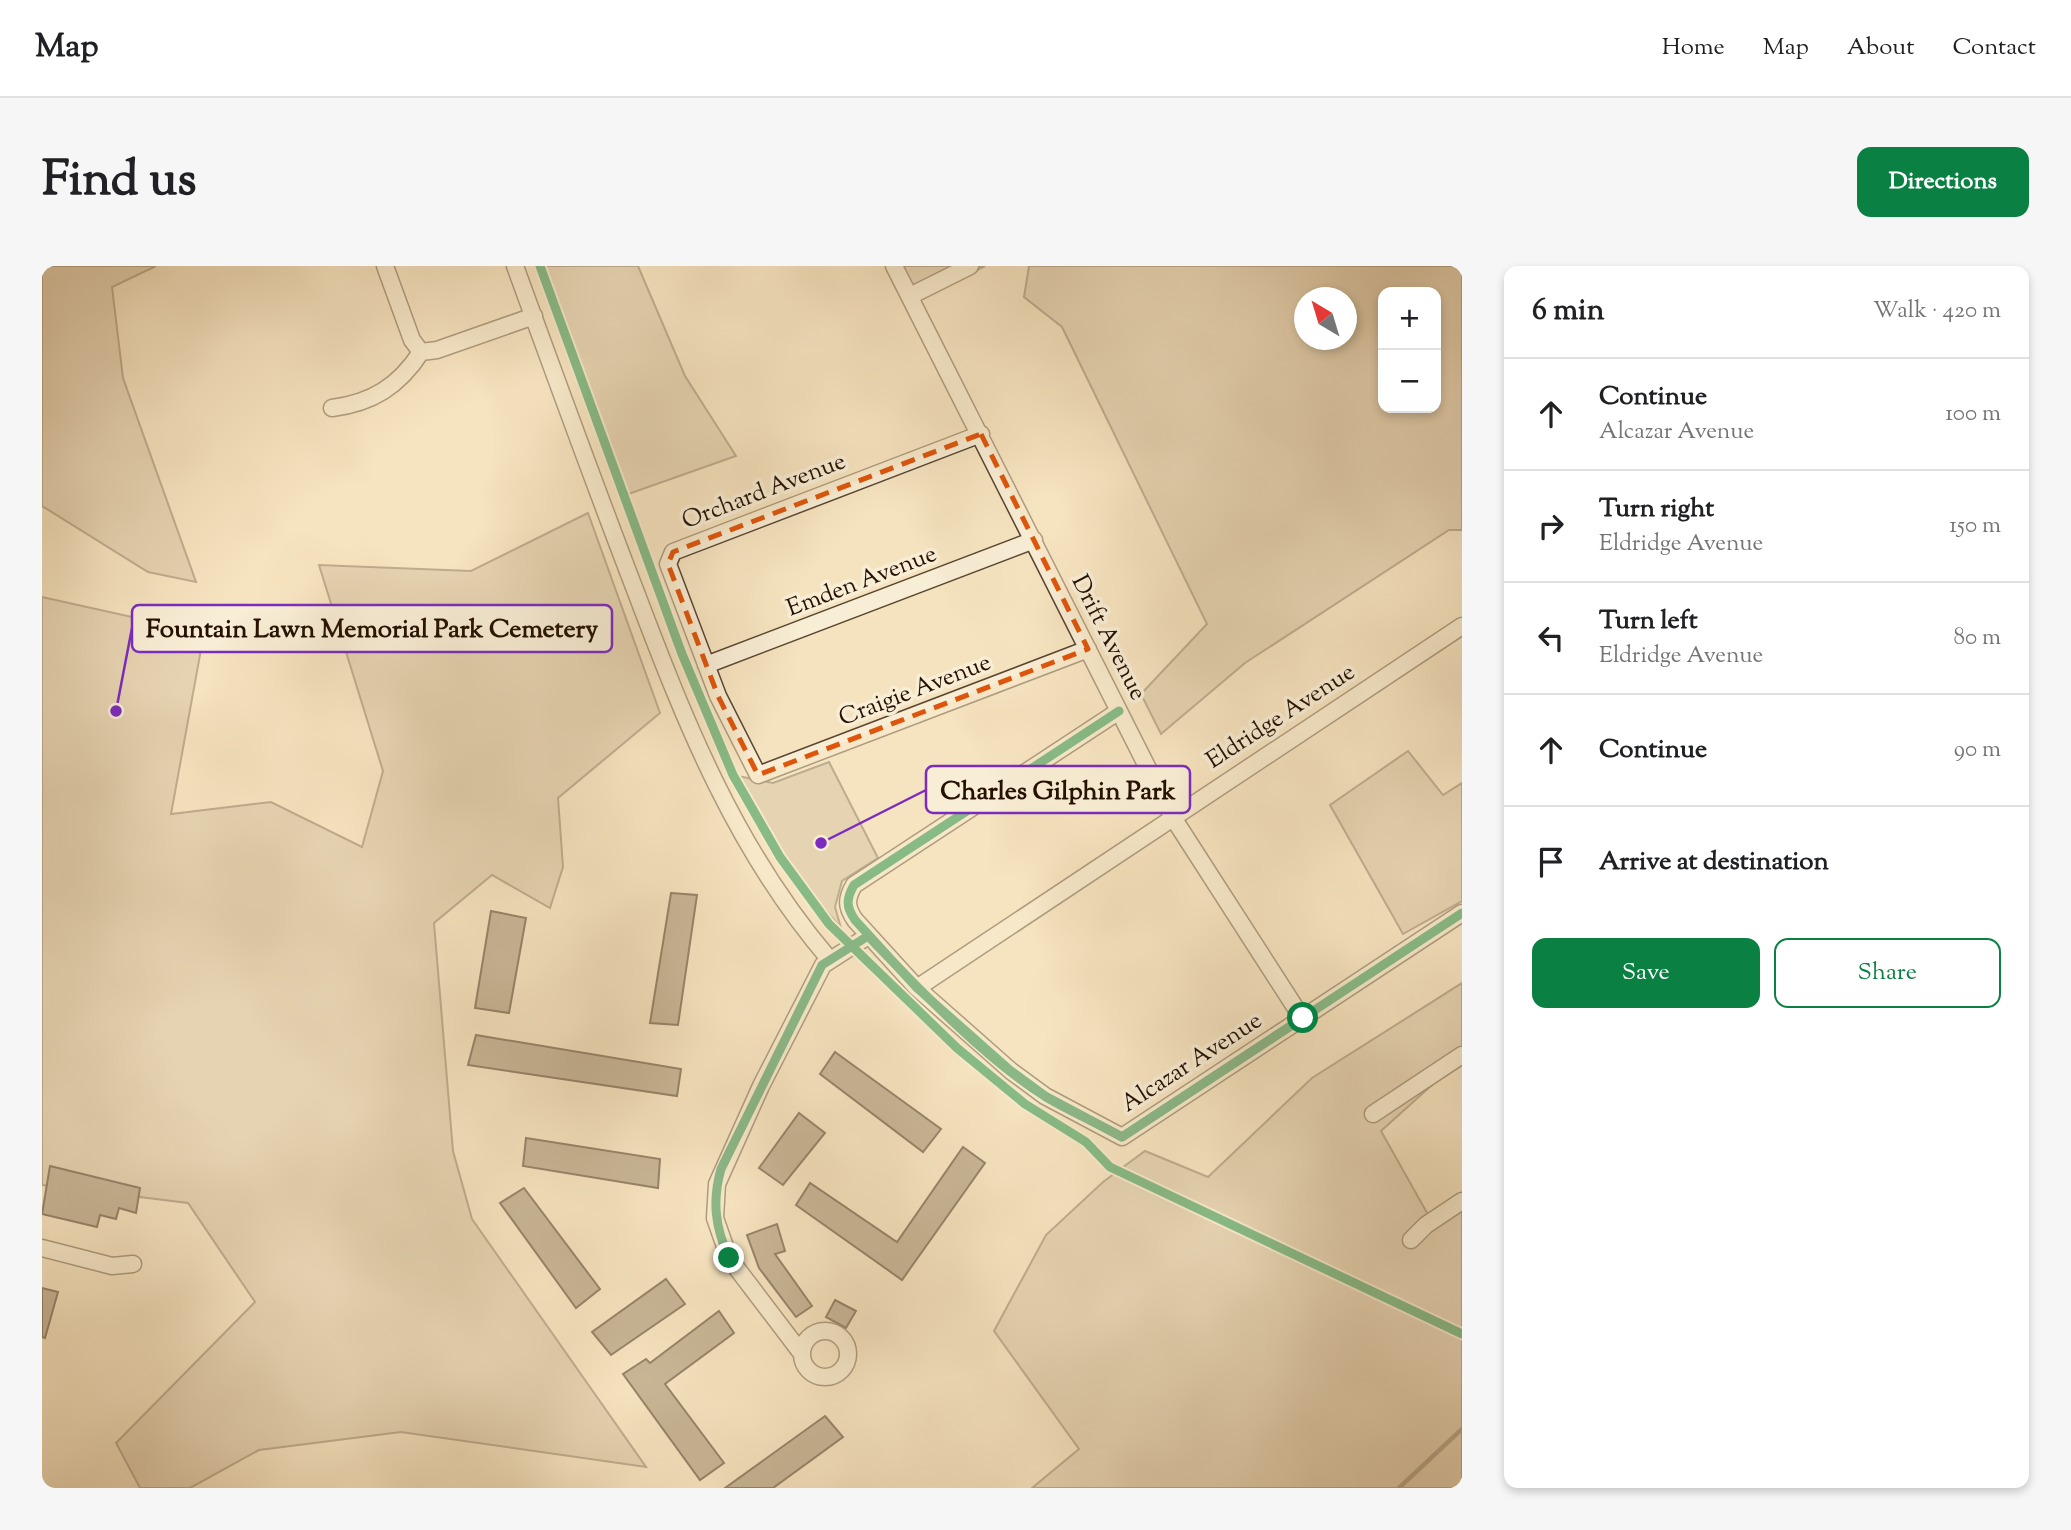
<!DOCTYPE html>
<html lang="en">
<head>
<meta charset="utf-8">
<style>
	:root { --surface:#fff; --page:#f6f6f6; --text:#202124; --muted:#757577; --line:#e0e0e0; --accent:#0b8043 }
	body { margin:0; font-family:"Sorts Mill Goudy",serif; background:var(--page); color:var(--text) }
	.controls { position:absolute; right:21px; top:21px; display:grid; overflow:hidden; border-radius:14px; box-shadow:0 4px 10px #0003 }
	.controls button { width:63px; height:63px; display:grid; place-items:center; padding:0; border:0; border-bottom:2px solid var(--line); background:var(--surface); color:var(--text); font:35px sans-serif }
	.compass { position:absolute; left:1252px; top:21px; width:63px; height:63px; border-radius:50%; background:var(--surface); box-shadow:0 4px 10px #0003; rotate:322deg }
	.stop { position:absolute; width:21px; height:21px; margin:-16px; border:5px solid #0b8043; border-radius:50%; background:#fff }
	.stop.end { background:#0b8043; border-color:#fff; box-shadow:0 2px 7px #0008 }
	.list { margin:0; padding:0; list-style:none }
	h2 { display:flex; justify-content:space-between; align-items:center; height:91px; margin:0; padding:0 28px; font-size:30px }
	h2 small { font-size:23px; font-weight:400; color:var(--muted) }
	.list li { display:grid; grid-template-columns:46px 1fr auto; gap:21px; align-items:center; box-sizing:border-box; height:112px; padding:0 28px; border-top:2px solid var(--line) }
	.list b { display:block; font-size:26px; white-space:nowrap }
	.list p { margin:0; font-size:23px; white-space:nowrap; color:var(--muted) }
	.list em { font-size:23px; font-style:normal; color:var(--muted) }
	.actions { display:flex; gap:14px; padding:21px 28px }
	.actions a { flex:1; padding:16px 0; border:2px solid var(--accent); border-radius:14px; text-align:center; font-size:24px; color:var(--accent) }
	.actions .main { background:var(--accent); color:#fff }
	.icon { flex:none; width:38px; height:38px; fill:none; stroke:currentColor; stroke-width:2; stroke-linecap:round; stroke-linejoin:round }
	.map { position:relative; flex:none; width:1420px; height:1222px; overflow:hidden; border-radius:14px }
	header { display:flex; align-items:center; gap:42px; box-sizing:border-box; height:98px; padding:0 35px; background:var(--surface); border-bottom:2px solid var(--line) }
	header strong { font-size:33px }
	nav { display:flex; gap:38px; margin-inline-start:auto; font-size:24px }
	.intro { display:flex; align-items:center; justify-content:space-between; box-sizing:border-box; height:168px; padding:0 42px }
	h1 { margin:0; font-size:49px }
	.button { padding:18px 32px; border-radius:14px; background:var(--accent); color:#fff; font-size:24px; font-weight:700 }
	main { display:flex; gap:42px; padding:0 42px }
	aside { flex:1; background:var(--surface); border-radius:14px; box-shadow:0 4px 10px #0003 }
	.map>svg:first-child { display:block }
	.green { fill:#d2bf9f; stroke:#7c6850; stroke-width:2; fill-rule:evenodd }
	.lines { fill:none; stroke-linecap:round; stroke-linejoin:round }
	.stream { stroke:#77634c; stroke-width:4.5 }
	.building { fill:#917e64; stroke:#251001; stroke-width:2 }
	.street-casing { stroke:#594530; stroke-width:19 }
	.street { stroke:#f8edd5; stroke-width:16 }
	.cycleway-casing { stroke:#f8edd5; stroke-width:13 }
	.cycleway { stroke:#00873e; stroke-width:9 }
	.route { stroke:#0b8043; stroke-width:9 }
	.marked { fill:none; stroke:#de550b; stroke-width:5; stroke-dasharray:14 9; stroke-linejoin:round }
	.labels { text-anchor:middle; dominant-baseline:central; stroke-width:7; stroke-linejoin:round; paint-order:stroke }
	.street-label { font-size:24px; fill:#251001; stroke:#f8edd5 }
	.leader { fill:none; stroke:#7b2cbf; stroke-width:2.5 }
	.callout-dot { fill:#7b2cbf; stroke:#f8edd5; stroke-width:2.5 }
	.callout { fill:#f8edd5; stroke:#7b2cbf; stroke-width:2.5 }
	.callout-label { font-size:26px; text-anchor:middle; font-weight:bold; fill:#251001 }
</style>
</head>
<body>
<header>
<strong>Map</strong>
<nav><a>Home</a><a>Map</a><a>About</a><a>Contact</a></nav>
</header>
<div class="intro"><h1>Find us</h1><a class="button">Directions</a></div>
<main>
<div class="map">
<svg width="1420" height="1222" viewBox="0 0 1420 1222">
	<rect width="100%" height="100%" fill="#f5e3bf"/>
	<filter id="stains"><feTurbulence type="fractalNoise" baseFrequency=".00286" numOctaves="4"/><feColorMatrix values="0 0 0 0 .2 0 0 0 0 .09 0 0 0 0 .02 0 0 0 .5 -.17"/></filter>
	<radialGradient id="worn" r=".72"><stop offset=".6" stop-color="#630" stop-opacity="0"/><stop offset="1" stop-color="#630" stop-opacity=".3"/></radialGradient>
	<path class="green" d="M0 0H114L70 21 81 112 154 316 106 306 0 240Z
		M498 0H596L643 110 694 190 578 231Z
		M857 0H943L875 35Z
		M987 0H1420V264H1407L1203 397 1119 468 1099 428 1165 358 1020 61 982 31ZM1341 26H1394V142H1341ZM1262 32H1304V74H1262Z
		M546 247 618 447 516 532 521 601 508 642 450 609 392 657 411 885 430 953 604 1201 359 1166 217 1184 148 1222H98L74 1177 213 1036 146 937 0 919V331L162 367 129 548 229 536 320 581 341 505 277 299 429 305Z
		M1366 485 1401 529 1420 517V635L1361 668 1288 539Z
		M787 496 836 592 800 615 793 641 799 662 742 597 691 509 731 517Z
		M1420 717V792L1339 865 1393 961 1420 943V1222H990L1037 1183 952 1065 1004 969 1061 916 1103 885 1166 911 1270 812Z"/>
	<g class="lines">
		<path class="stream" d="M1357 1222 1420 1163"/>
	</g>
	<path class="building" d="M629 627 655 629 636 759 608 757Z
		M449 645 484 652 467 747 433 742Z
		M434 769 639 803 635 830 426 799Z
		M793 786 899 863 881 886 778 808Z
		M757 847 783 867 741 919 717 902Z
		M484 872 618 893 616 922 481 900Z
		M921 881 943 897 860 1014 754 939 768 917 855 976Z
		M8 900 98 922 94 947 77 942 74 953 58 949 55 961 0 948Z
		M482 922 558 1023 534 1042 458 937Z
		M735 958 743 985 733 988 770 1040 754 1051 717 1002 705 969Z
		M624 1013 643 1038 569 1089 550 1066Z
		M0 1022 16 1026 3 1072 0 1071Z
		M793 1034 814 1045 804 1062 784 1051Z
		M677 1045 692 1067 623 1118 682 1197 658 1214 581 1108 604 1093 608 1097Z
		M783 1150 801 1171 731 1222H683Z"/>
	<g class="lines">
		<g class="street-casing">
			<path id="street" d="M343 0 370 74 379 86
				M473 0C513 110 553 220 595 329 645 461 695 586 788 694
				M852 0 1130 550 1260 752
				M868 30 928 0
				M379 86 395 84 492 50
				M290 142C330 137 357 120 379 86
				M939 168 631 286 626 298 676 430 716 509 1046 383
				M664 399 992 274
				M1077 445 812 619C804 633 804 641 813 654L875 722 969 805 1003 830 1080 871 1420 647
				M875 722 1420 360
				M1331 848 1420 789
				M1369 974 1384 959 1420 935
				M0 982 70 1000 91 998
				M760 1088a23 23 0 1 1 46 0a23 23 0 1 1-46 0Z
				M760 1088 687 992 673 952 675 918 719 820 781 699 826 670"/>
		</g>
		<use href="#street" class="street"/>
		<g class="cycleway-casing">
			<path id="cycleway" d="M498 0 640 388 691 509 738 591 787 658 915 782 983 838 1044 876 1068 901 1420 1068
				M1077 445 812 619C804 633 804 641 813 654L875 722 969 805 1003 830 1080 871 1420 647"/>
		</g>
		<use href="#cycleway" class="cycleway"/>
	</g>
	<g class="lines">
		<path class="route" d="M687 992C673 961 670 935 679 903L780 699 826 670C876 722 943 793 1004 831 1028 845 1055 857 1080 871L1261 752"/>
	</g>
	<path d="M0 0H1420V1222H0ZM939 168 1046 383 716 509 676 430 626 298 631 286Z" fill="#f5e3bf" fill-opacity=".55" fill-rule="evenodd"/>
	<path class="marked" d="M939 168 1046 383 716 509 676 430 626 298 631 286Z"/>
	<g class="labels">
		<g class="street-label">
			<text transform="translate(722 226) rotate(-21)">Orchard Avenue</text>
			<text transform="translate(820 316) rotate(-21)">Emden Avenue</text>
			<text transform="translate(1066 372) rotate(63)">Drift Avenue</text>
			<text transform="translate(873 425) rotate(-21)">Craigie Avenue</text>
			<text transform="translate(1239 451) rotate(-33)">Eldridge Avenue</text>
			<text transform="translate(1150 797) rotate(-33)">Alcazar Avenue</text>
		</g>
	</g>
	<path class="leader" d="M74 445L90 362M779 577L884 524"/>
	<g class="callout-dot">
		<circle cx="74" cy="445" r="7"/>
		<circle cx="779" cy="577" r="7"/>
	</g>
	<g class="callout">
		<rect x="90" y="339" width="480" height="47" rx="7"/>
		<rect x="884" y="500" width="264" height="47" rx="7"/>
	</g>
	<g class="callout-label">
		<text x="330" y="371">Fountain Lawn Memorial Park Cemetery</text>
		<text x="1016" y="533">Charles Gilphin Park</text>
	</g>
	<rect width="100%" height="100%" filter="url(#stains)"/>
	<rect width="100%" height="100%" fill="url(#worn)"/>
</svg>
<div class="controls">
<button>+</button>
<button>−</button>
</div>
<svg class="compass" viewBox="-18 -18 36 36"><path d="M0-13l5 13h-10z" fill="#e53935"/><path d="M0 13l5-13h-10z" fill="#757577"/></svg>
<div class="stop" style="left:1261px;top:752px"></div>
<div class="stop end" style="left:687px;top:992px"></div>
</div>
<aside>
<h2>6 min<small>Walk · 420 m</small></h2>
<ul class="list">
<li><svg class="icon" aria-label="ahead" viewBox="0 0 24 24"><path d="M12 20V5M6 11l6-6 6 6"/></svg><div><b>Continue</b><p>Alcazar Avenue</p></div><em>100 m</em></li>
<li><svg class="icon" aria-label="right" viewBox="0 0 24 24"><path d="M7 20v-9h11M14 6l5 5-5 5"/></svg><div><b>Turn right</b><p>Eldridge Avenue</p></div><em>150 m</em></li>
<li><svg class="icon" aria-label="left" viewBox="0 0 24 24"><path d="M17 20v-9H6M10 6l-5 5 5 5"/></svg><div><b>Turn left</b><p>Eldridge Avenue</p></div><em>80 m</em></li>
<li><svg class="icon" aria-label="ahead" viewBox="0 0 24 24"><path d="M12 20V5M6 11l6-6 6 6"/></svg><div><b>Continue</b></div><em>90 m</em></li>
<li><svg class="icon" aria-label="arrive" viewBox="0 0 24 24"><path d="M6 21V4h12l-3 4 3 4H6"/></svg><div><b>Arrive at destination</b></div></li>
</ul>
<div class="actions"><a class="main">Save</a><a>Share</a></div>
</aside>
</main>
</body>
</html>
